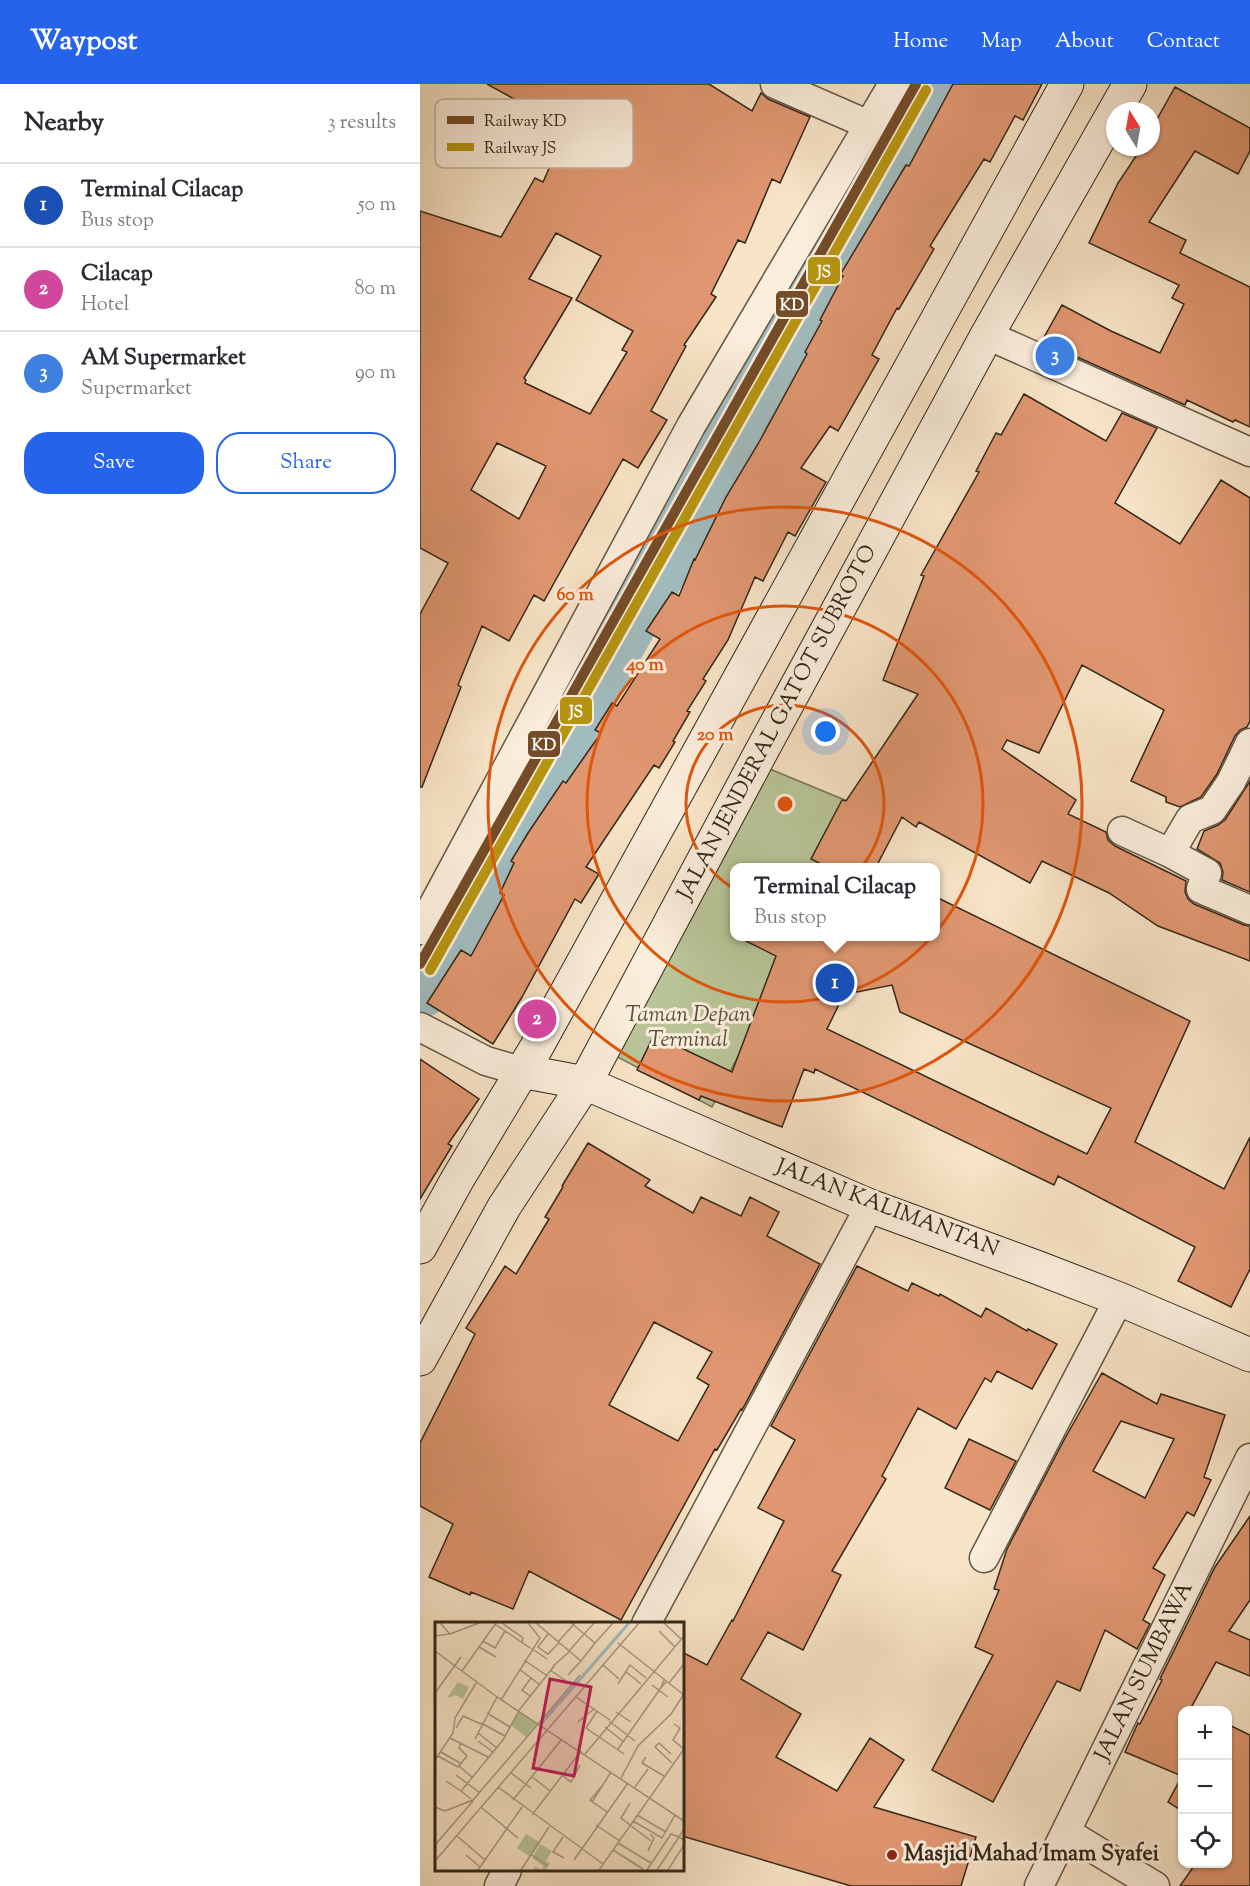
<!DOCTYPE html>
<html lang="en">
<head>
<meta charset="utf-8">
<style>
	:root { --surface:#fff; --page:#f7f7f7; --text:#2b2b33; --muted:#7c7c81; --line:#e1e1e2; --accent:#2563eb }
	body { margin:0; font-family:"Sorts Mill Goudy",serif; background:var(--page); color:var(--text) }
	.controls { position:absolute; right:18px; bottom:18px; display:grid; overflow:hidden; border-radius:12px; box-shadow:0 2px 4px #0004 }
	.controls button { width:54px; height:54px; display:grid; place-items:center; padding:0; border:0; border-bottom:2px solid var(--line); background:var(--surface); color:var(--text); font:30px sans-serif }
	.compass { position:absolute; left:686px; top:18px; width:54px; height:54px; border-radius:50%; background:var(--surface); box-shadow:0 2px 4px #0004; rotate:349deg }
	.you { position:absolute; left:406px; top:648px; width:21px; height:21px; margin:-15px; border:4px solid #fff; border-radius:50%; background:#1a73e8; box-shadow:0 0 0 9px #1a73e833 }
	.badge { display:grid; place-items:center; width:39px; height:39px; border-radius:50%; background:var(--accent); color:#fff; font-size:20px; font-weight:700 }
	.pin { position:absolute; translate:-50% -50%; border:3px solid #fff; box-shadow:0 2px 6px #0006 }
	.popup { position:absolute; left:310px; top:779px; width:210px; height:78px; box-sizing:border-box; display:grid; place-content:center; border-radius:12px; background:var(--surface); filter:drop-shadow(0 2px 4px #0005); font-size:20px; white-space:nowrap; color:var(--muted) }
	.popup b { font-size:22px; color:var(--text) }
	.popup::after { content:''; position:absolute; left:50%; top:100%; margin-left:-12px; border:12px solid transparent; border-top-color:var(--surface) }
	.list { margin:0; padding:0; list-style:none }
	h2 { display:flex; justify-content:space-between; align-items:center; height:78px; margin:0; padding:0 24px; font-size:26px }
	h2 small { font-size:20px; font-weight:400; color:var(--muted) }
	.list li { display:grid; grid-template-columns:39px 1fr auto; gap:18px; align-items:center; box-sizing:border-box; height:84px; padding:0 24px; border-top:2px solid var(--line) }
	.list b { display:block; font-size:22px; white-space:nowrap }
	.list p { margin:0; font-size:20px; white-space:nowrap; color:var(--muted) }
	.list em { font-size:20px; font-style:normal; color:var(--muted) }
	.actions { display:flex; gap:12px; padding:18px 24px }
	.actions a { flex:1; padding:14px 0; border:2px solid var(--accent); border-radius:24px; text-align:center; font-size:21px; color:var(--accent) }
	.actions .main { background:var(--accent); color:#fff }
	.icon { flex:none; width:33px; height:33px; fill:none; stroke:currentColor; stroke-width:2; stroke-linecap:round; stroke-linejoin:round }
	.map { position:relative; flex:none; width:830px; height:1802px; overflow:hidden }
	header { display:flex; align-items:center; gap:36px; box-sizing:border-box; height:84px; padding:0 30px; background:var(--accent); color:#fff }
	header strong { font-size:28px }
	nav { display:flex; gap:33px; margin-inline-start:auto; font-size:21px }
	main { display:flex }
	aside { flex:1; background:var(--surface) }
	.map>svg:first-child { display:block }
	.green { fill:#b9c598; stroke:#767658; stroke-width:1.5 }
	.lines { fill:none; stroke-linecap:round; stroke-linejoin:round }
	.river { stroke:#a1bcbf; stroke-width:60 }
	.building { fill:#e09771; stroke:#332718; stroke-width:1.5; fill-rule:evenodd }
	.street-casing { stroke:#645644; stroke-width:31 }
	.secondary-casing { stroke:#332718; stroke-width:35 }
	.street { stroke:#faeddb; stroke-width:28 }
	.secondary { stroke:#faeddb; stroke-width:33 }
	.rail-1-casing { stroke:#faeddb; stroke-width:15 }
	.rail-2-casing { stroke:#faeddb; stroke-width:15 }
	.rail-1 { stroke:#744c28; stroke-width:10 }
	.rail-2 { stroke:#b69411; stroke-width:10 }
	.ring { fill:none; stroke:#df560d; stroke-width:3 }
	.poi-dot { fill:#8f2418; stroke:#faeddb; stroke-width:2 }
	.labels { text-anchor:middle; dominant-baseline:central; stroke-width:6; stroke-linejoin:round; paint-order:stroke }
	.street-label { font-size:22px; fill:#332718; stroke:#faeddb }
	.park-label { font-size:22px; font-style:italic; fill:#544e38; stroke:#faeddb }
	.poi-label { font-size:22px; font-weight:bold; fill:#332718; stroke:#faeddb; text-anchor:start }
	.inset-river { fill:none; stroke:#a1bcbf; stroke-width:3 }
	.inset-road { fill:none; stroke:#a99881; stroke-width:1.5 }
	.view { fill:#c2185b; fill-opacity:0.15; stroke:#c2185b; stroke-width:3 }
	.inset-edge { fill:none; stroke:#332718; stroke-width:3 }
	.key { fill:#faeddb; stroke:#beb2a0; stroke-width:1.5 }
	.key-label { font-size:16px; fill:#332718 }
	.centre { fill:#df560d; stroke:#faeddb; stroke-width:3 }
	.ring-label { font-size:18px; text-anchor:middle; font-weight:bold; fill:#df560d; stroke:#faeddb; stroke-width:6; stroke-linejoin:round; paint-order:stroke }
	.line-badge { stroke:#faeddb; stroke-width:2 }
	.badge-label { font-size:16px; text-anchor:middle; font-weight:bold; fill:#fff }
</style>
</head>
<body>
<header>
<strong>Waypost</strong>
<nav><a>Home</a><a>Map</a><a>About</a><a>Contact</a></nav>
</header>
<main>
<aside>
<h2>Nearby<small>3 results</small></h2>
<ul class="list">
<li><span class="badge" style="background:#1a4fb4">1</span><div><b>Terminal Cilacap</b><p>Bus stop</p></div><em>50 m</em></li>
<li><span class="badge" style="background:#d1479c">2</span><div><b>Cilacap</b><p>Hotel</p></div><em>80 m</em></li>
<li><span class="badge" style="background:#3f7fe0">3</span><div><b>AM Supermarket</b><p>Supermarket</p></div><em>90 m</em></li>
</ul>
<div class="actions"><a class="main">Save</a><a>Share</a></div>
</aside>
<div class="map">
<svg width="830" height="1802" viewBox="0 0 830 1802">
	<rect width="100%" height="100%" fill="#f8e4c7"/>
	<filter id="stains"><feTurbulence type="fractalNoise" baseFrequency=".00333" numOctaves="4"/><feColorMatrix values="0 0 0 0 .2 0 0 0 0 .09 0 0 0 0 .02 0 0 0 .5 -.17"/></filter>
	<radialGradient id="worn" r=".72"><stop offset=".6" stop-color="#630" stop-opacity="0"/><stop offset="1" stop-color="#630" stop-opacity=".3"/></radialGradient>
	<path class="green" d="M345 683 444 724 414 783 314 784V852L379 853 292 1023 190 969Z"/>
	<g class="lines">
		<path class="river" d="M0 904 512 0"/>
	</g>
	<path class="building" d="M67 0H289L332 27 341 9 348 15 390 33 360 99 352 95 325 159 318 156 291 210 296 213 264 261 266 262 231 327 247 336 218 384 203 375 124 517 114 511 89 557 62 542 38 601 41 603 2 703H0V530L28 479 0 464V127L81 153 115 94 123 98 147 44ZM136 149 181 172 156 216 213 247 202 266 207 268 170 330 105 299 106 296 104 294 152 214 109 195ZM77 359 126 382 99 435 51 406Z
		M533 0H622L603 36 595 32 570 78 564 75 510 162 514 165 479 225 477 224 452 271 459 275 418 347 410 342 381 384 406 398 375 452 368 448 343 497 335 493 308 556 283 595 286 597 267 627 270 628 253 657 255 658 239 684 234 681 166 783 179 790 161 819 155 815 102 913 73 960 7 919 41 866 51 872 84 811 80 809 94 779 91 777 108 749 143 697 146 699 181 649 175 646 192 619 197 622 240 555 226 547 252 508 259 512 274 475 275 476 306 413 338 360 387 270 385 268 402 237 400 236 423 192 420 191 486 81 489 82Z
		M755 3 830 44V67L818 90 775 67 729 138 766 156 760 169 830 203V343L815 336 813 338 767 316 765 321 623 258V255L642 221 691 247 740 269 764 220 752 214 759 201 669 159 698 99 722 63H731V46Z
		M604 310 686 357 702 329 737 344 695 419 760 460 801 396 830 414V637L827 643 820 646 815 652 797 690 781 713 760 723 746 718V713L711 697 744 626 662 581 619 669 587 656 582 665 656 716 648 730 686 748 688 756 695 762 766 797 765 808 768 815 774 820 824 841 830 842V877L738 842 689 809 622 777 610 799 499 738 496 743 482 733 456 783H407L391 775 422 716 426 717 498 610 463 596 504 492 501 491 559 388 556 387 576 349 581 351Z
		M830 697V808L802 796 803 788 800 779 777 765 784 747 798 741 805 736Z
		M516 813 770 937 715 1058 804 1105 830 1053V1185L811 1223 758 1197 775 1163 638 1092 634 1101 395 985 394 989 384 985 362 1043 281 1012 279 1016 217 986 234 951 312 988 356 872 316 852H516ZM472 901 480 928 691 1024 667 1070 407 945 427 904 437 908Z
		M0 975 59 1015 28 1060 32 1062 0 1115Z
		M168 1059 230 1096 225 1102 273 1129 281 1113 321 1132 330 1113 359 1128 347 1152 400 1180 322 1326 321 1325 297 1366 295 1365 201 1536 109 1487 93 1525 51 1508 50 1511 9 1493 33 1440 0 1422V1359L55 1250 46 1244 85 1182 96 1190 129 1135 125 1133 143 1103 142 1102ZM234 1238 292 1268 277 1294 289 1301 258 1357 189 1321Z
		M437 1182 488 1207 492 1199 519 1212 520 1210 561 1233 566 1224 607 1247 608 1245 637 1260 612 1305 577 1287 571 1298 565 1294 536 1345 498 1324 462 1392 466 1395 412 1487 421 1491 383 1566 348 1548 321 1595 381 1630 356 1673 417 1707 450 1654 484 1676 454 1723 556 1753 541 1802H431L262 1752V1568L287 1581 312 1536 313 1537 364 1437 338 1424 375 1356 351 1342Z
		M682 1289 737 1320 741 1310 805 1331 784 1393 791 1396 774 1432 767 1428 733 1484 745 1491 723 1536 730 1540 717 1565 685 1546 660 1607 637 1597 573 1718 512 1686 573 1571 555 1563 579 1506 574 1505 587 1465 644 1356ZM701 1337 754 1355 725 1414 673 1387Z
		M549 1355 596 1377 570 1426 525 1404Z
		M830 1432V1516L809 1547 830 1556V1592L796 1578 772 1622 781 1626H762V1727L748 1718 762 1692 705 1668 718 1639 720 1640 742 1596 740 1595 795 1483Z
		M807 1640 830 1651V1802H760L776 1779H807Z"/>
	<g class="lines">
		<g class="street-casing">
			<path id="street" d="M355 0 449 41
				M567 251 830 368
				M702 747 750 769 770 735 792 726 811 698 830 659
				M750 769 787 789 781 805 830 826
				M0 846 271 342 473 0
				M0 943 66 977 101 987
				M564 1474 699 1215
				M226 1540 450 1122
				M646 1748 735 1802
				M79 1802 87 1786
				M619 1802 830 1374"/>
		</g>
		<g class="secondary-casing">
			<path id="secondary" d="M101 987 165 999 450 1122 616 1183 699 1215 830 1271
				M0 1163 37 1096 116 964 647 0
				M0 1275 84 1123 165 999 340 670 567 251 710 0"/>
		</g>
		<use href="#street" class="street"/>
		<use href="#secondary" class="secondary"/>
		<g class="rail-1-casing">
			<path id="rail-1" d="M0 880 496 0"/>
		</g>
		<g class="rail-2-casing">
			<path id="rail-2" d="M10 886 506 6"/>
		</g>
		<use href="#rail-1" class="rail-1"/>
		<use href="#rail-2" class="rail-2"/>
	</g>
	<g class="ring">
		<circle cx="365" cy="720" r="99"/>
		<circle cx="365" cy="720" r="198"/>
		<circle cx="365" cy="720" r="297"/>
	</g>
	<circle class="poi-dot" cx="472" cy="1771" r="6"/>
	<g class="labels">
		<g class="street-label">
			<text transform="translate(358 639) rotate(-62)">JALAN JENDERAL GATOT SUBROTO</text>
			<text transform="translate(467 1125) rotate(21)">JALAN KALIMANTAN</text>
			<text transform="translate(725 1588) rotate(-64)">JALAN SUMBAWA</text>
		</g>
		<g class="park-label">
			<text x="268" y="932">Taman Depan<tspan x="268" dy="25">Terminal</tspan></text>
		</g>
		<g class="poi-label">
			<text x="484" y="1771">Masjid Mahad Imam Syafei</text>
		</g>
	</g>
	<g transform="translate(15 1538)">
		<rect width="249" height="249" fill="#f8e4c7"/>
		<path d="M23 60 34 65 28 77 21 73 12 76ZM84 90 103 101 91 115 76 103ZM91 212 104 220 95 235 82 226ZM105 222 117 229 111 239 115 241 111 248H98L100 244 106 248 109 244 97 236Z" fill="#b9c598"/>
		<path class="inset-river" d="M106 102 194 1"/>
		<path class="inset-road" d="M67 1 88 16 87 20M101 1 146 39 160 21 136 1M229 1 246 17M60 2 95 26M224 9 240 25M15 12 44 1M113 12 103 25 113 32 124 21M0 14 15 12 5 1M48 19 60 26 70 9M123 20 140 1M160 21 178 1M183 21 249 73M44 25 61 35M96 26 112 37M0 29 62 75 249 199M134 29 159 1M89 38 111 53M168 43 184 57M118 44 134 30M84 47 104 62M115 48 137 63M27 49 61 1M190 49 206 62M133 53 146 39M229 58 225 67 231 60M234 61 249 42M183 62 195 43 211 56M217 63 233 75M0 71 26 35M95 74 87 68 96 56M141 75 175 98M66 78 105 16 93 1M162 89 151 106 189 132M181 90 196 100M52 91 75 105M174 99 200 119M143 100 159 87M46 101 70 114M239 102 245 106 238 118 249 127M170 105 189 120M21 106 28 94 46 102M43 111 62 126M15 116 53 135M40 117 62 75M43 119 58 130M183 127 225 67M6 130 25 141M150 132 249 14M236 132 224 121 220 125 237 141M3 134 23 145 32 134 24 126 26 121M211 135 207 141 229 154M0 138 18 111 20 96 41 61M24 144 38 156M76 151 96 166M21 153 45 171M127 153 136 160 145 143M96 154 115 169M186 156 203 124 236 92 249 72M11 159 26 169M167 164 155 178 172 190M63 165 168 242M200 165 213 147M36 177 26 169 68 118 85 87 120 43M78 178 127 117M157 180 176 150M195 181 186 196 216 219M0 185 10 189 38 178 145 53M47 186 83 216M97 193 146 129M202 193 231 210M198 199 227 216 240 193M161 203 185 219M22 214 50 238M128 215 118 230 129 236M183 221 216 241M0 223 38 179M178 228 208 247M213 229 219 216 215 212M31 233 45 245M97 233 113 244M139 238 193 161M0 239 204 1M43 248 87 185M86 248 114 205M164 248 249 127M212 248 236 212 244 215 249 207M222 248 244 215 249 218M233 248 249 223"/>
		<path class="view" d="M115 57 156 65 139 154 98 146Z"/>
		<rect width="249" height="249" class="inset-edge"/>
	</g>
	<rect x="15" y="15" width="198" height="69" rx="9" class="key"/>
	<rect x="27" y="32" width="27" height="8" fill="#744c28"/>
	<rect x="27" y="59" width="27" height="8" fill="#b69411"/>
	<g class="key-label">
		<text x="64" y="42">Railway KD</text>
		<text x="64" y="69">Railway JS</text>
	</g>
	<circle cx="365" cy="720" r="9" class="centre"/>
	<g class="ring-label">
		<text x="155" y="516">60 m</text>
		<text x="225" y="586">40 m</text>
		<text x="295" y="656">20 m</text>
	</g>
	<g class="line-badge">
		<rect x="387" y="172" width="34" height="29" rx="6" fill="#b69411"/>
		<rect x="355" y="206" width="34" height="28" rx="6" fill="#744c28"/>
		<rect x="139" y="612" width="34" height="29" rx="6" fill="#b69411"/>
		<rect x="107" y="646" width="34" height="28" rx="6" fill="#744c28"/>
	</g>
	<g class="badge-label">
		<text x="404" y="193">JS</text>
		<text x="372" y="226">KD</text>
		<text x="156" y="633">JS</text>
		<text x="124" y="666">KD</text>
	</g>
	<rect width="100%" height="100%" filter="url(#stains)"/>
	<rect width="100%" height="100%" fill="url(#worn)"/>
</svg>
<div class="controls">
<button>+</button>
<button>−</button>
<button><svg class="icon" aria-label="locate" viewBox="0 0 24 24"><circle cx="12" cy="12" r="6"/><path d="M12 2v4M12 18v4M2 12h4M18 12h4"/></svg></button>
</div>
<svg class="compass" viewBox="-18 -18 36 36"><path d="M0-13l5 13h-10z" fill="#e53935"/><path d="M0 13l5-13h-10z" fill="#7c7c81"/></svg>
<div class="you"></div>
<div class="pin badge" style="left:415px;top:899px;background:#1a4fb4">1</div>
<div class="popup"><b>Terminal Cilacap</b>Bus stop</div>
<div class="pin badge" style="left:117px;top:935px;background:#d1479c">2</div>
<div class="pin badge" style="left:635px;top:272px;background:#3f7fe0">3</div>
</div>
</main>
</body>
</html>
